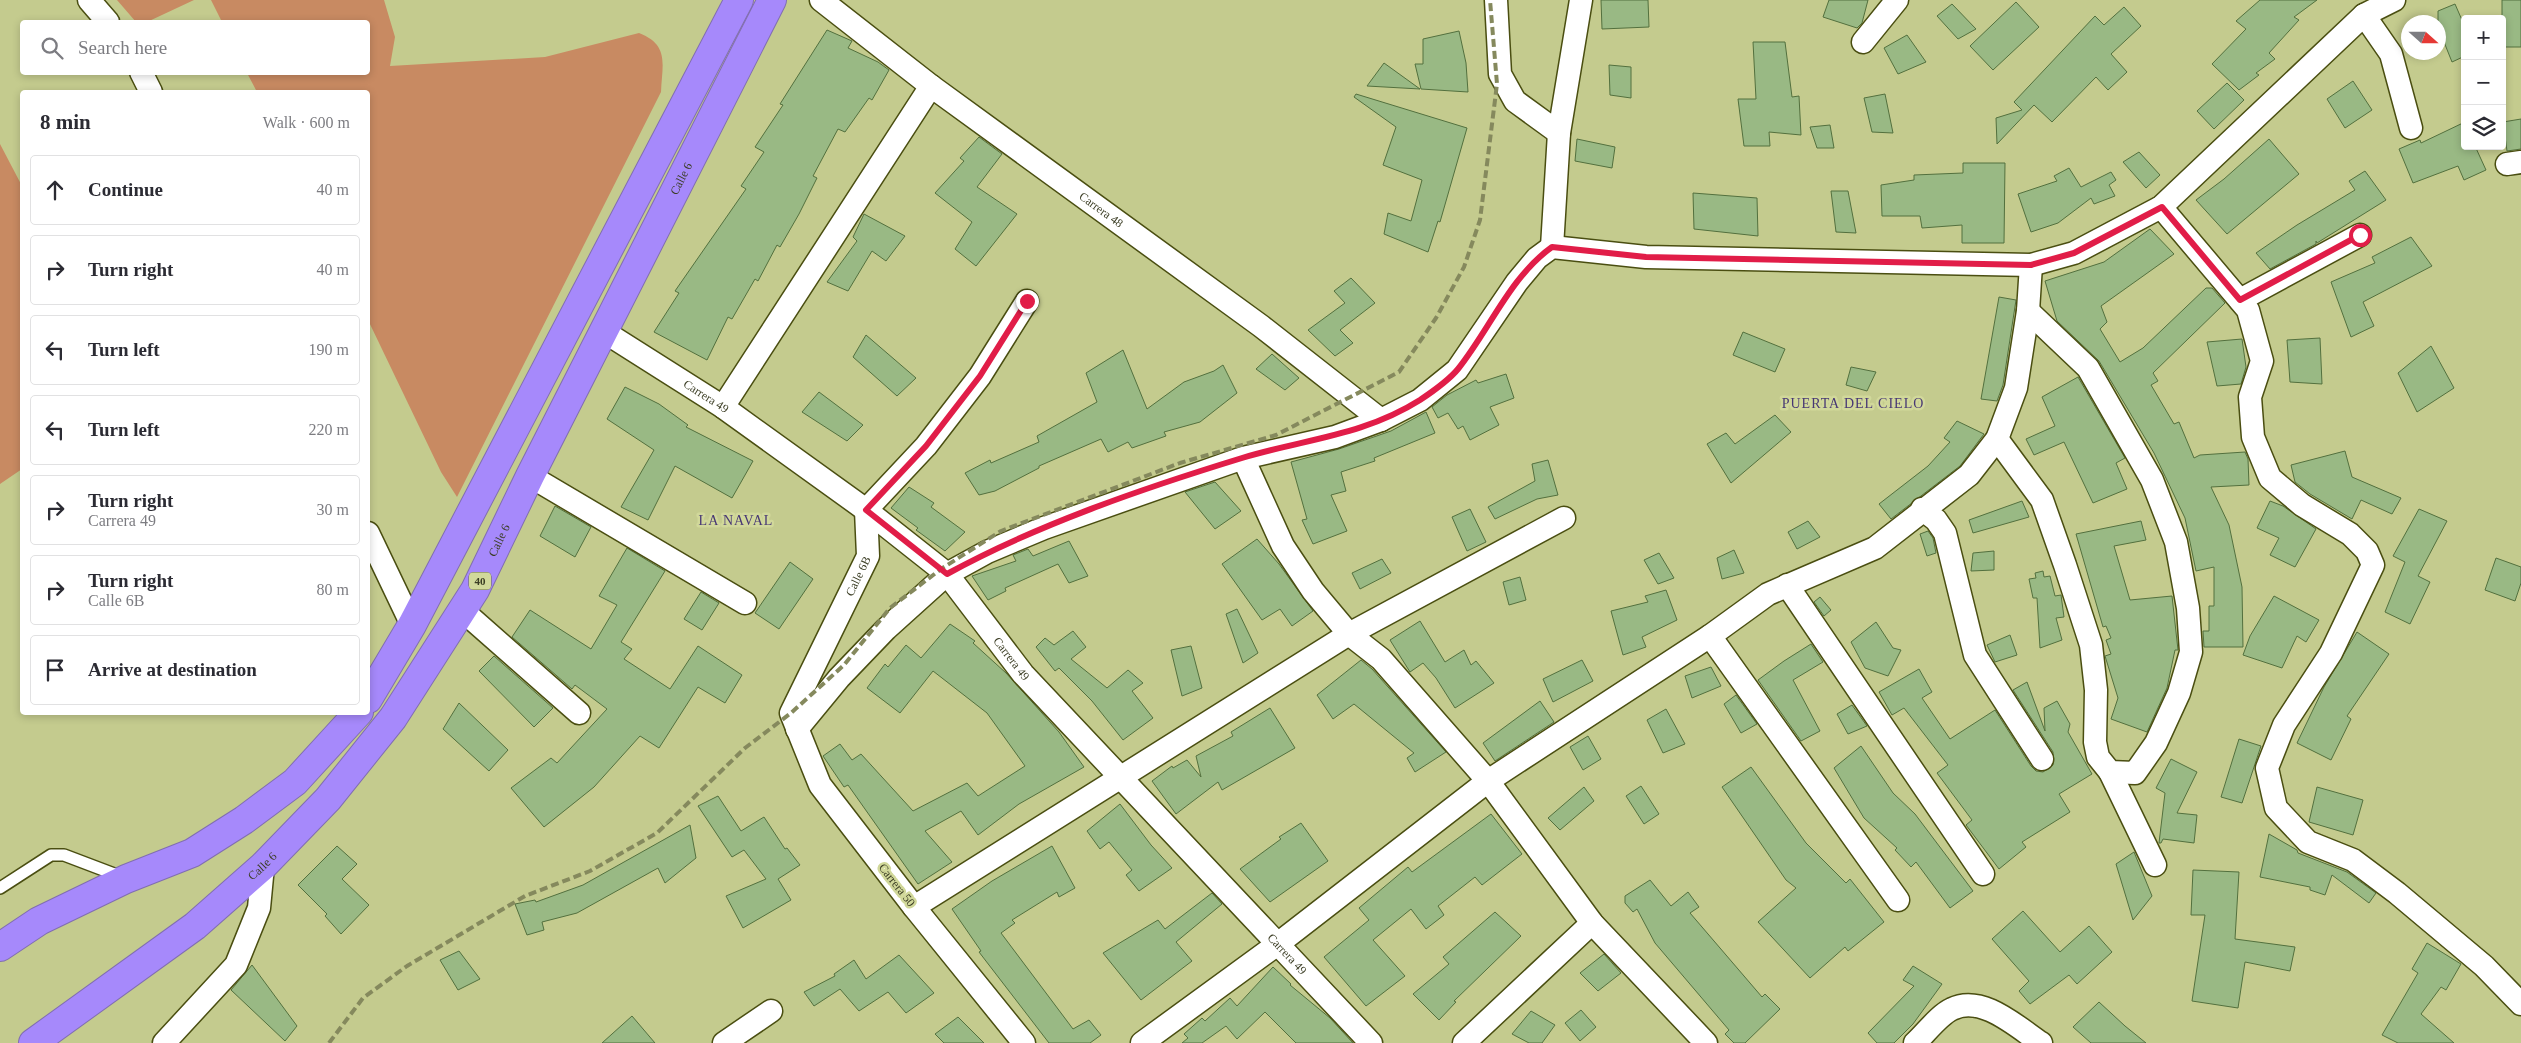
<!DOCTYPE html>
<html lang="en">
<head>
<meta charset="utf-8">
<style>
	:root { --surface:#fff; --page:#f2f2f3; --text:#2b2b33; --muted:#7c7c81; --line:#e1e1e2 }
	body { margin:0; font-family:Georgia,serif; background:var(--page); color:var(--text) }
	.controls { position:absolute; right:15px; top:15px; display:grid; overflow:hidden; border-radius:5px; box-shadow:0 2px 8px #0003 }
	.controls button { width:45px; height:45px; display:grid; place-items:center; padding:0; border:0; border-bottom:1px solid var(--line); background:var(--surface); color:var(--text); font:25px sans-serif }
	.compass { position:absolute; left:2401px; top:15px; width:45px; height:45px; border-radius:50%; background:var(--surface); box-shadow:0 2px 8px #0003; rotate:111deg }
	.stop { position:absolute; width:15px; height:15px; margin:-11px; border:4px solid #e11d48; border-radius:50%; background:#fff }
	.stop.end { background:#e11d48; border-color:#fff; box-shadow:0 1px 5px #0008 }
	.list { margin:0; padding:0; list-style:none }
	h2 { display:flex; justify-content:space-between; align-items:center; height:65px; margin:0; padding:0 20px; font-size:21px }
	h2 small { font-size:16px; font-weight:400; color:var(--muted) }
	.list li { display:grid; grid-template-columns:32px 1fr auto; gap:15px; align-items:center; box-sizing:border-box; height:70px; margin:0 10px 10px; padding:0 10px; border:1px solid var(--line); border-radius:5px }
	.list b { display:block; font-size:19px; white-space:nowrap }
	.list p { margin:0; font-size:16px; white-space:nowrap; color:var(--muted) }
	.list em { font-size:16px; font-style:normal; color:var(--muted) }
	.icon { flex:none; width:28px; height:28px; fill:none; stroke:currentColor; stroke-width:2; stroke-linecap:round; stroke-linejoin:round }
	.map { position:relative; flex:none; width:2521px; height:1043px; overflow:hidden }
	.search { position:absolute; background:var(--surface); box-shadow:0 2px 8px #0003; left:20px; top:20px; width:350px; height:55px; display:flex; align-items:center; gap:12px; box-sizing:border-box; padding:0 18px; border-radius:5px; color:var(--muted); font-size:19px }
	.panel { position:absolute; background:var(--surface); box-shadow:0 2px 8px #0003; left:20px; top:90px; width:350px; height:625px; border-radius:5px }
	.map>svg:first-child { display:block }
	.green { fill:#c88a62 }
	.building { fill:#99b984; stroke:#53703e }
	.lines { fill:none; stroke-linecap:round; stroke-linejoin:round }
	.lane-casing { stroke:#4a4e11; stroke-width:14 }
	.street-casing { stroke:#4a4e11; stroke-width:25 }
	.highway-casing { stroke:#816eb0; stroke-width:30 }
	.lane { stroke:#fff; stroke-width:11 }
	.street { stroke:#fff; stroke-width:22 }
	.highway { stroke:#a689fb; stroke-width:28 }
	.rail { stroke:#85895d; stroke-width:4; stroke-dasharray:8 4; stroke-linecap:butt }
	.route { stroke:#e11d48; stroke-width:6 }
	.labels { text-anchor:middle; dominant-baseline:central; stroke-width:5; stroke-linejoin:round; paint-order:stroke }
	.shield { fill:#d1d89a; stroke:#686c47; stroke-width:1 }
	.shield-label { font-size:11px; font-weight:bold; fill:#3b3d24 }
	.street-label { font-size:12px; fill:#3b3d24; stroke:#d1d89a }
	.neighbourhood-label { font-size:14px; letter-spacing:1px; fill:#473774; stroke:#d1d89a }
</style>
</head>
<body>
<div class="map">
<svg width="2521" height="1043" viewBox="0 0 2521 1043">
	<rect width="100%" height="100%" fill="#c4cb8e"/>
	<path class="green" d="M117 0H194L147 22H136Z
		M211 0H384L395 37 390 66 545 57 639 33C670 45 662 65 661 92L457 497 441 472 368 320V92H257L247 73 368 72V22H222Z
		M0 144 22 186V469L0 484Z"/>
	<path class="building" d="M1601 0H1648L1649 27 1602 29Z
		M1829 0H1868L1862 23 1857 28 1823 17Z
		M2260 0H2317L2294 17 2299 20 2269 53 2275 59 2256 73 2259 75 2239 90 2212 64 2246 29 2236 21Z
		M2502 0H2521V47H2502Z
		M2016 2 2039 27 1993 70 1970 46Z
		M1952 4 1976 29 1958 39 1937 16Z
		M2455 4 2465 27V56L2452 62 2438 27V11Z
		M2124 7 2141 26 2111 54 2127 72 2108 90 2096 77 2052 122 2034 105 1997 144 1996 118 2022 110 2014 102 2095 16 2104 25Z
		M827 30 852 41 848 48 878 62 889 70 872 100 869 98 845 132 838 129 813 176 817 178 799 214 780 247 777 245 758 281 755 279 732 319 728 317 707 360 654 332 679 293 675 291 746 189 741 186 764 152 755 147 783 105 780 104Z
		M1459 31 1466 63 1468 92 1421 89 1415 64H1423V39Z
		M1907 35 1926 62 1898 74 1884 48Z
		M1753 42H1785L1792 97 1799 96 1801 135 1769 132 1770 146H1744L1738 99H1756Z
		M1384 63 1420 89 1367 86Z
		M1609 65 1631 67V98L1610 95Z
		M2353 81 2372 110 2345 128 2327 99Z
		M2227 83 2244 100 2214 129 2197 111Z
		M1356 94 1467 128 1440 222 1438 221 1428 252 1384 234 1388 213 1411 221 1422 180 1383 165 1396 127 1354 97Z
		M1885 94 1893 133 1872 132 1864 98Z
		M2521 119V149L2507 151 2503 122Z
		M2465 122V146H2475L2486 170 2464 180 2458 166 2413 183 2399 149 2420 140 2421 143Z
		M1830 125 1834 148H1817L1810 127Z
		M979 137 1002 154 977 187 1017 214 976 266 955 249 972 222 935 193 964 161 960 158Z
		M1577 139 1615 147 1612 168 1575 161Z
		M2269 139 2299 174 2227 234 2196 200 2224 179Z
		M2139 152 2160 175 2146 188 2123 162Z
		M1963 163H2005L2004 243H1962V225L1922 228 1920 216H1882L1881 185 1914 180V175L1963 173Z
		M2069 168 2081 187 2111 172 2116 180 2109 185 2115 196 2094 204 2091 198 2058 223 2031 232 2018 194 2057 181 2054 176Z
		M2365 171 2386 200 2317 243 2316 241V244L2270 269 2256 253 2297 225 2355 190 2349 181Z
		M1831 191H1848L1856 233 1836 232Z
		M1693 193 1757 198 1758 236 1694 229Z
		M864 214 905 236 886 261 872 251 848 291 827 282 857 241 853 237Z
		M2150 229 2174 254 2101 306 2107 322 2100 329 2120 362 2143 348 2206 288H2212L2225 303 2153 373 2158 381 2151 385 2174 424 2179 422 2194 458 2200 455 2245 452 2248 459 2249 485 2211 487 2229 525 2242 587 2243 647H2204L2203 631H2209V606H2214V567L2196 571 2185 518 2154 453 2099 361 2057 321 2045 281 2104 262Z
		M2411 237 2432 266 2363 302 2374 326 2351 337 2331 282 2375 263 2372 257Z
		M1351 278 1375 303 1340 330 1353 343 1335 356 1308 330 1345 303 1334 291Z
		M1999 297 2016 300 2003 385 1997 401 1981 399Z
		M1743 332 1785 349 1775 372 1733 355Z
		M866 335 916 378 897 396 853 357Z
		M2320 338 2322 384 2290 382 2287 340Z
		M2242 339 2246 367 2241 384 2217 386 2207 342Z
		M2431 346 2454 388 2417 412 2398 373Z
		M1123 350 1147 409 1184 382 1214 371 1223 365 1237 393 1200 422 1164 432 1166 436 1132 448 1128 442 1108 452 1101 439 1039 466V468L995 491 979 495 965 473 990 460 991 463 1039 442 1037 436 1097 402 1086 373Z
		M1272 354 1299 378 1285 390 1256 369Z
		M1851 367 1876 372 1867 391 1846 385Z
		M1506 374 1514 398 1490 407 1499 425 1470 440 1463 426 1458 429 1448 413 1438 418 1432 407 1447 395 1476 380 1478 383Z
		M2078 377 2125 458 2116 463 2127 489 2093 503 2064 442 2034 455 2026 439 2055 426 2042 397Z
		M625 387 659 404 688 425 686 427 753 461 732 498 675 466 648 520 621 507 654 450 607 419Z
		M819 392 863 425 847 441 802 412Z
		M1426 412 1435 433 1374 458 1375 461 1341 472 1346 491 1331 495 1347 531 1313 544 1302 520 1307 519 1291 462 1339 449 1391 431Z
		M1775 415 1791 432 1731 483 1707 444 1726 433 1735 444Z
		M1957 421 1984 434 1960 466 1891 519 1879 504 1928 466 1950 442 1944 438Z
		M2345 451 2352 477 2401 498 2392 514 2361 500 2352 519 2310 494 2295 482 2291 465Z
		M1548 460 1558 495 1537 499 1495 519 1488 507 1535 481 1532 464Z
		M1215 482 1241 511 1215 529 1185 492Z
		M909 487 934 503 931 507 965 532 945 551 916 530 918 528 891 508Z
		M2022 501 2029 517 1973 533 1969 520Z
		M2270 501 2283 506 2316 529 2295 567 2270 555 2279 538 2257 528Z
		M555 506 591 527 575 557 540 536Z
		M1470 509 1486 542 1467 551 1452 517Z
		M2419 509 2447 521 2418 576 2430 582 2410 624 2385 612 2405 562 2393 556Z
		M1808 521 1820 537 1797 549 1788 532Z
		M2141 521 2146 540 2114 546 2130 600 2172 596 2178 650H2175L2167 688 2147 732 2111 719 2118 698 2105 656 2111 654 2106 640 2111 638 2106 626 2103 627 2076 534Z
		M1928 531 1933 538 1936 553 1927 556 1920 534Z
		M1257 539 1279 564 1313 611 1292 626 1280 609 1262 620 1222 564Z
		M1069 541 1088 576 1069 583 1058 564 1005 588 1006 591 988 600 972 576 1016 561 1013 555 1028 549 1033 556Z
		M627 548 665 571 621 642 632 649 624 659 670 689 698 646 742 675 725 703 698 687 659 748 640 736 594 787 544 827 511 788 551 758 557 763 607 709 575 685 572 689 512 637 530 610 591 649 617 605 599 596Z
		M1734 550 1744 573 1722 579 1717 558Z
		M1994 551V570L1971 571 1973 553Z
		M1659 553 1674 578 1658 584 1644 560Z
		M2496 558 2521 567V583L2515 601 2485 590Z
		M1382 559 1391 573 1360 589 1352 573Z
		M790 562 813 579 779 629 755 613Z
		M2043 571 2044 577 2050 576 2055 596 2061 595 2064 617 2056 618 2062 640 2040 648 2037 598H2033L2029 579 2036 578 2035 573Z
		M1520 577 1526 600 1509 605 1503 582Z
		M1666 590 1677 620 1642 637 1646 647 1623 655 1611 611 1648 602 1645 596Z
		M701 592 719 603 702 630 684 619Z
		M2274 596 2319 620 2306 642 2297 636 2282 668 2243 655 2250 636Z
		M1820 597 1831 610 1824 616 1814 602Z
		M1237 609 1258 653 1243 663 1226 614Z
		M1420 621 1445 662 1464 650 1471 665 1476 661 1494 683 1455 708 1436 678 1423 663 1410 672 1390 640Z
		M1876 622 1893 648 1901 650 1888 676 1865 668 1851 642Z
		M950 624 975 641 973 643 1006 673 1059 732 1084 767 1019 804 978 835 961 811 925 831 952 862 918 884 848 785 844 787 823 756 840 744 852 760 861 754 913 811 967 783 978 796 1025 766 987 713 933 671 900 713 867 688 885 664 888 667 906 645 921 658Z
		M1073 631 1086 647 1071 659 1107 688 1128 670 1143 683 1132 691 1153 718 1123 740 1092 701 1059 668 1055 671 1036 647 1045 638 1054 645Z
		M2357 632 2389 654 2347 716 2351 719 2331 760 2297 743 2324 687Z
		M2010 635 2017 655 1995 662 1987 645Z
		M1811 644 1823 662 1793 680 1820 731 1801 741 1758 680 1784 661Z
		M1191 646 1202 688 1182 696 1171 650Z
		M494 656 553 708 534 727 479 671Z
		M1361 660 1372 669 1446 752 1415 772 1407 758 1414 753 1354 704 1333 719 1317 695Z
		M1582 660 1593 681 1553 702 1543 679Z
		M1711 667 1721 686 1692 698 1685 676Z
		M1919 669 1932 692 1922 698 1950 739 1995 710 2031 766 2036 771 2043 772 2053 765V752L2013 690 2027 682 2045 731 2044 708 2057 701 2070 724 2068 732 2092 774 2059 794 2070 812 2022 842 2026 847 1999 869 1966 825 1972 820 1937 773 1948 765 1904 708 1892 715 1879 692Z
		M1736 695 1757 724 1741 733 1724 704Z
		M1540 701 1554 722 1495 761 1483 743Z
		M459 703 508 750 489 771 443 729Z
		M1852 705 1867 726 1848 734 1837 714Z
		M1270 708 1295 748 1222 790 1218 782 1176 814 1152 781 1172 766 1173 768 1187 760 1201 777 1196 756 1233 736 1231 732Z
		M1666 709 1685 744 1663 753 1647 720Z
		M1588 736 1601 759 1583 770 1570 747Z
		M2239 739 2261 746 2242 803 2221 797Z
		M1861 746 1893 793 1915 814 1973 891 1950 908 1916 862 1911 867 1895 850 1897 848 1864 818 1834 768Z
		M2171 759 2197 772 2177 813 2197 815 2194 843 2163 839 2161 843H2159L2165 793 2156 788Z
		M1751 767 1806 843 1846 883 1850 879 1884 922 1848 951 1845 947 1810 978 1758 922 1796 888 1786 880 1722 787Z
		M1641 786 1659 814 1644 824 1626 796Z
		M1584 787 1594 801 1560 830 1548 818Z
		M2317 787 2363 800 2353 835 2309 822Z
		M718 796 741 831 764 817 785 849 787 848 800 865 778 879 791 900 743 928 726 896 766 879 744 850 732 857 698 806Z
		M1120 804 1151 845 1172 868 1139 891 1126 875 1132 870 1109 842 1100 849 1087 831Z
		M1491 814 1522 854 1482 885 1475 877 1438 906 1444 915 1426 929 1411 909 1373 940 1405 976 1366 1006 1324 957 1369 920 1359 908 1408 867 1412 872Z
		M1301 823 1328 861 1270 902 1240 869 1281 839 1279 837Z
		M690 825 696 858 665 883 658 868 577 913 542 922 544 930 527 935 515 904 535 900 536 902 583 885Z
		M2269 834 2297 850 2298 853 2347 872 2376 893 2369 903 2332 875 2325 895 2310 890V887L2260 877Z
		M337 846 357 864 342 879 369 905 341 934 325 916 327 914 298 885Z
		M1052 846 1075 888 1059 897 1057 892 1012 920 1015 923 1001 933 1073 1029 1089 1020 1101 1035 1090 1043H1049L979 952 981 951 952 909 992 881Z
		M2134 852 2152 896 2133 920 2116 864Z
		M2193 870 2239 872 2235 939 2295 947 2290 971 2245 962 2238 1008 2192 1001 2205 915H2191Z
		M1650 880 1671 906 1688 892 1699 907 1690 913 1762 997 1765 994 1780 1009 1745 1043H1734L1725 1034 1729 1030 1655 943 1637 909 1633 912 1625 903V896Z
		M1212 893 1222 904 1176 942 1192 961 1141 1000 1103 953 1158 920 1165 929Z
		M2023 911 2060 952 2089 926 2112 952 2077 984 2069 975 2030 1004 2019 991 2029 981 1992 939Z
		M1495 912 1521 936 1454 1001 1456 1002 1439 1020 1413 994 1449 964 1443 957Z
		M2427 943 2461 964 2446 990 2441 987 2421 1014 2454 1043H2398L2382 1035 2418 973 2412 969Z
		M459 951 480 979 458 990 440 960Z
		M1604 954 1621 973 1598 991 1580 973Z
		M899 955 934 993 906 1013 888 992 859 1011 840 989 814 1006 804 992 835 976 834 974 854 960 866 979Z
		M252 965 297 1026 285 1041 231 990Z
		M1913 966 1942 984 1913 1024 1894 1043H1877L1868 1033 1914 986 1903 980Z
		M1273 967 1291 984 1290 985 1330 1018 1353 1043H1296L1265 1012 1237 1039 1226 1026 1202 1043H1182L1188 1038 1184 1034 1202 1018 1205 1021 1230 998 1237 1006Z
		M2099 1002 2125 1026 2146 1043H2091L2073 1027Z
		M1581 1010 1596 1027 1580 1041 1565 1023Z
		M1531 1011 1555 1025 1542 1043H1529L1512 1034Z
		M632 1016 655 1043H602Z
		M958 1017 984 1043H944L935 1034Z"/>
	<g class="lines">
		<g class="lane-casing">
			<path id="lane" d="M0 888 51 855H64L122 877"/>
		</g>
		<g class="street-casing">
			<g id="street">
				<path d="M89 0 108 22"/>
				<path id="s1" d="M821 0 931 86 1261 326 1381 420"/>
				<path d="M1496 0 1500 74 1515 101 1559 133"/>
				<path d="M2364 15 2391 54 2411 128"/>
				<path d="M1863 42 1897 0"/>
				<path d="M141 72 151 92"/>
				<path d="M2507 164 2521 162"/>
				<path d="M2161 207 2248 310 2262 361 2250 397 2253 437 2270 478 2302 505 2350 534 2367 551 2373 565 2331 653 2284 725 2267 768 2276 808 2308 842 2353 860 2397 893 2484 966 2521 1004"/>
				<path d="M1552 247 1559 133 1581 0"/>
				<path d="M2240 300 2360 235"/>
				<path id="s2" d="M603 331 723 407 866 510 947 574 1023 674 1371 1043"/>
				<path d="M723 407 931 86"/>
				<path d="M1997 439 2042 500 2065 565 2091 645 2096 690 2095 742 2098 757 2110 772 2135 773 2156 743 2179 693 2191 652 2188 608 2176 542 2152 480 2088 368 2028 311"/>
				<path d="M1243 458 1283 546 1313 591 1349 634 1381 659 1488 781 1592 923 1706 1043"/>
				<path d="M530 476 745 603"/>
				<path d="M1922 509 1936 520 1945 533 1975 655 2042 759"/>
				<path d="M368 533 412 625"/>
				<path d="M1787 585 1983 874"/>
				<path d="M463 611 579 713"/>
				<path d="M1710 636 1898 900"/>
				<path d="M797 729 839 678 886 629 947 574 987 552 1044 528 1243 458 1335 437 1381 420 1420 400 1457 370 1517 282 1537 258 1552 247 1646 257 2031 265 2074 253 2161 207 2364 15 2394 0"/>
				<path d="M2110 772 2155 865"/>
				<path d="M914 907 1349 634 1564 518"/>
				<path d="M164 1043 236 965 259 908 263 866"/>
				<path d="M724 1043 771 1011"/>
				<path id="s3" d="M1024 1043 914 907 820 785 791 713 868 556 866 510 926 446 980 376 1027 301"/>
				<path d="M1142 1043 1279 943 1488 781 1710 636 1768 594 1875 548 1969 475 1997 439 2016 388 2028 311 2031 265"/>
				<path d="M1464 1043 1592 923"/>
				<path d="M1915 1043C1926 1033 1939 1015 1952 1009 1982 994 2017 1027 2041 1043"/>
			</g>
		</g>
		<g class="highway-casing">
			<g id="highway">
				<path d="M368 699 412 625 739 0"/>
				<path d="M0 947 39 921 126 879 192 853 244 820 295 782 359 712"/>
				<path id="s4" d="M33 1043 195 926 263 866 328 799 393 718 475 590 530 476 772 0"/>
			</g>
		</g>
		<use href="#lane" class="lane"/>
		<use href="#street" class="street"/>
		<use href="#highway" class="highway"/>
		<path class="rail" d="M329 1043 363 998 407 966 525 896 590 871 657 833 745 748 791 713 844 665 890 608 941 569 1001 531 1180 463 1276 435 1399 372 1436 318 1464 267 1480 220 1497 84 1490 0"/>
	</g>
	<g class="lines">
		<path class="route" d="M1027 301 980 376 926 446 866 510 947 574C1036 525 1144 488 1242 458 1304 439 1363 436 1420 400 1432 392 1449 380 1458 369 1490 329 1510 277 1552 247L1646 257 2031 265 2074 253 2162 207 2240 300 2360 235"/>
	</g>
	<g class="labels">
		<rect class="shield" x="469" y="572.5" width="22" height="17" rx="4"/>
		<g class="shield-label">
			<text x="480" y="581">40</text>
		</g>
		<g class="street-label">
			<text stroke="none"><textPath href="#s4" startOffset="1100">Calle 6</textPath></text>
			<text stroke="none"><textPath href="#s1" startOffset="350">Carrera 48</textPath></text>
			<text stroke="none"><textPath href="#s2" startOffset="122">Carrera 49</textPath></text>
			<text stroke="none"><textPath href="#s4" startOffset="695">Calle 6</textPath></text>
			<text stroke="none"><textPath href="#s3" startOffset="559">Calle 6B</textPath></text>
			<text stroke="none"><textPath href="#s2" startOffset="528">Carrera 49</textPath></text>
			<text stroke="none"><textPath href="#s4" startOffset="290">Calle 6</textPath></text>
			<text transform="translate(897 885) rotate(52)">Carrera 50</text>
			<text stroke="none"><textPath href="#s2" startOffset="932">Carrera 49</textPath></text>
		</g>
		<g class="neighbourhood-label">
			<text x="1853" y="403">PUERTA DEL CIELO</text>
			<text x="736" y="520">LA NAVAL</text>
		</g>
	</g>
</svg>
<div class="controls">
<button>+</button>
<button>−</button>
<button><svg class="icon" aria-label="layers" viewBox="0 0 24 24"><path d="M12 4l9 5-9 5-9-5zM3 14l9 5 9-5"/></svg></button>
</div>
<svg class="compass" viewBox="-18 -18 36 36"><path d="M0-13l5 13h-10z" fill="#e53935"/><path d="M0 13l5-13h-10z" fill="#7c7c81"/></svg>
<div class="stop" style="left:2360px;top:235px"></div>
<div class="stop end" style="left:1027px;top:301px"></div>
<div class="search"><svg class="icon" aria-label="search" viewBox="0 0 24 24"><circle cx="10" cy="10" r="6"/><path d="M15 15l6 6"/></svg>Search here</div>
<section class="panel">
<h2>8 min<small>Walk · 600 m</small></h2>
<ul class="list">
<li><svg class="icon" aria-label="ahead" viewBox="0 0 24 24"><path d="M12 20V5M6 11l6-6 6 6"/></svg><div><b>Continue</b></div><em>40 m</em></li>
<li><svg class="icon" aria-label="right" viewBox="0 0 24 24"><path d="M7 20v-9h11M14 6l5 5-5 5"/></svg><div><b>Turn right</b></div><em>40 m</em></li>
<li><svg class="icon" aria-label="left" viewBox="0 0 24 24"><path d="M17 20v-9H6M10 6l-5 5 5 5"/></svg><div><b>Turn left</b></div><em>190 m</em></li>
<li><svg class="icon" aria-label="left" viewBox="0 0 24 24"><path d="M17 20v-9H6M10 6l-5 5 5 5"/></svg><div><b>Turn left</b></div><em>220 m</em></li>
<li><svg class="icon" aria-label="right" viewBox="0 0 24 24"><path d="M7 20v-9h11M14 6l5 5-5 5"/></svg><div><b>Turn right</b><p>Carrera 49</p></div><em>30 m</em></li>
<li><svg class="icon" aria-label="right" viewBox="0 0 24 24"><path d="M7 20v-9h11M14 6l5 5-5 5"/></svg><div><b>Turn right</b><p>Calle 6B</p></div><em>80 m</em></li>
<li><svg class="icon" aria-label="arrive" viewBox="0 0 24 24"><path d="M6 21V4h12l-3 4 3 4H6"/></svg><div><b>Arrive at destination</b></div></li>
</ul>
</section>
</div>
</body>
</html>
